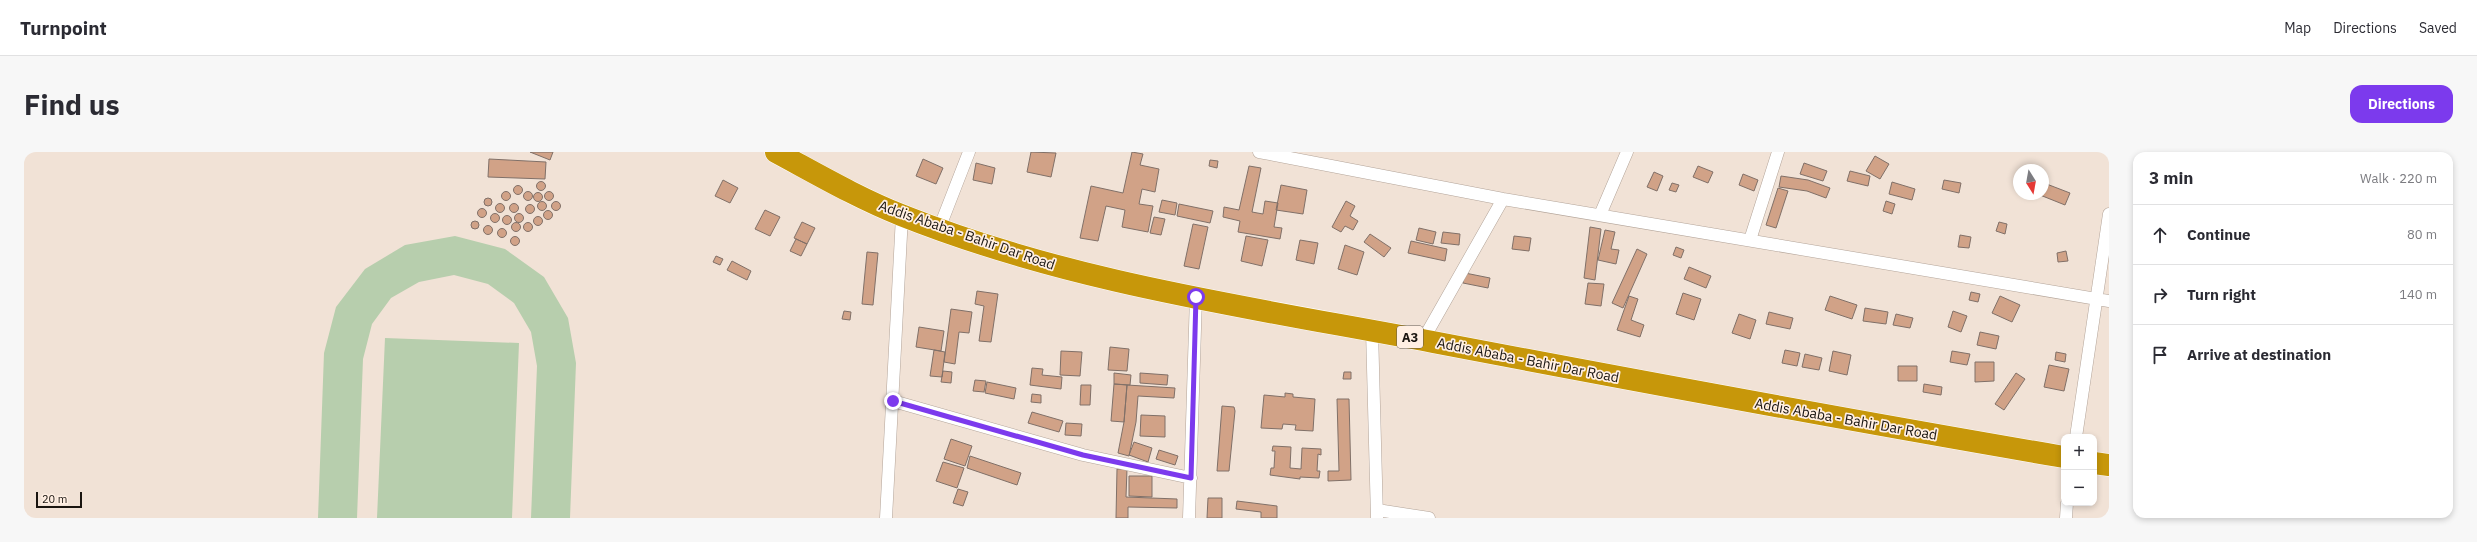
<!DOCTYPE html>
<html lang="en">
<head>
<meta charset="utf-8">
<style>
	:root { --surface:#fff; --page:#f7f7f7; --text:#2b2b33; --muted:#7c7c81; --line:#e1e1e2; --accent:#7c3aed }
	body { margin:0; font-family:"IBM Plex Sans",sans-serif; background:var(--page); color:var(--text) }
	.controls { position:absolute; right:12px; bottom:12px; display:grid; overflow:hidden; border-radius:8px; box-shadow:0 2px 6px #0003 }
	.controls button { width:36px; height:36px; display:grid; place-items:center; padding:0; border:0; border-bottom:1px solid var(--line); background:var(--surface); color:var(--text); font:20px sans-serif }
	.compass { position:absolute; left:1989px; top:12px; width:36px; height:36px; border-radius:50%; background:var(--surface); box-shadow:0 2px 6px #0003; rotate:169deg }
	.scale { position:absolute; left:12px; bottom:10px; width:46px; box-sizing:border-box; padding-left:4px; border:2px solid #1a1510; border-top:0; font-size:11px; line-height:14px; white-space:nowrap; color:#1a1510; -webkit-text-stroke:3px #ffefe3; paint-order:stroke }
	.stop { position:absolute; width:12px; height:12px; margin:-9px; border:3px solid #7c3aed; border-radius:50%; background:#fff }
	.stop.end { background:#7c3aed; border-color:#fff; box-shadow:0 1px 4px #0008 }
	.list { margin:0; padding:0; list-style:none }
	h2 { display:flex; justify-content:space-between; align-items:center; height:52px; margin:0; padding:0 16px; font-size:17px }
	h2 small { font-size:13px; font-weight:400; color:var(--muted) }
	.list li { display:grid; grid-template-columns:26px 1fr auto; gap:12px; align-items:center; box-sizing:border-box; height:60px; padding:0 16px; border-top:1px solid var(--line) }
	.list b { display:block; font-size:15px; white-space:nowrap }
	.list em { font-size:13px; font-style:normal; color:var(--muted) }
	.icon { flex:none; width:22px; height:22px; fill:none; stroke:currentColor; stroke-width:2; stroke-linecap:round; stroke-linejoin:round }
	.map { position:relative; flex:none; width:2085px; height:366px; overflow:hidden; border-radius:12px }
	header { display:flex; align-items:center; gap:24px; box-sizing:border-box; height:56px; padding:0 20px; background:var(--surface); border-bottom:1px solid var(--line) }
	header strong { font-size:19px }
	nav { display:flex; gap:22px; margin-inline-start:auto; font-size:14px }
	.intro { display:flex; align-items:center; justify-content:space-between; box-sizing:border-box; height:96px; padding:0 24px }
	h1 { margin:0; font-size:28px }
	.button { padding:10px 18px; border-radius:12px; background:var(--accent); color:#fff; font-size:14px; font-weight:700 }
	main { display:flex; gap:24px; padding:0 24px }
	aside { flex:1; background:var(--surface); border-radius:12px; box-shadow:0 2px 6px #0003 }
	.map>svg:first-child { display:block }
	.green { fill:#b7cead }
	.building { fill:#d1a287; stroke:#807068 }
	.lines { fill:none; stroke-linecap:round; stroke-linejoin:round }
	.street-casing { stroke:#b3a499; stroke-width:13 }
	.highway-casing { stroke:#fff; stroke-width:23 }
	.street { stroke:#fff; stroke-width:12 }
	.highway { stroke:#c7970a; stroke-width:22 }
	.route { stroke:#7c3aed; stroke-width:5 }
	.labels { text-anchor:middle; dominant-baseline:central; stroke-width:3.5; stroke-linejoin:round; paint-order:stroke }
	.shield { fill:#ffefe3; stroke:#5f564f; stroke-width:1 }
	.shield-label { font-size:13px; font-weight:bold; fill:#1a1510 }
	.street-label { font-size:14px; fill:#1a1510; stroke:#ffefe3 }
</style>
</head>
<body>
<header>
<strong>Turnpoint</strong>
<nav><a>Map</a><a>Directions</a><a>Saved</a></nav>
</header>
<div class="intro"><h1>Find us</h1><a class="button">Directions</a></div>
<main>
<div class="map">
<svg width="2085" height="366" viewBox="0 0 2085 366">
	<rect width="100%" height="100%" fill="#f1e2d6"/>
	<path class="green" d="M431 84 481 97 520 125 544 166 552 211 546 366H507L513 214 507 180 490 151 464 132 430 123 395 130 367 146 348 172 339 207 333 366H294L300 201 312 155 341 117 381 93Z
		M361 186 495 191 488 366H353Z"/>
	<path class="building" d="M506 0H529L526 8Z
		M1007 0 1032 1 1027 25 1003 20Z
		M1108 0 1119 2 1116 13 1135 17 1131 40 1118 37 1115 52 1129 54 1124 80 1098 75 1101 58 1082 54 1074 89 1056 86 1067 34 1099 41Z
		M1851 4 1865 12 1856 27 1842 19Z
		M465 7 522 10 521 27 464 25Z
		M899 7 919 16 912 32 892 24Z
		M1186 8 1194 9 1193 16 1185 14Z
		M952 11 971 16 968 32 949 28Z
		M1780 11 1803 19 1799 29 1776 22Z
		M1225 14 1237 16 1228 60 1239 62 1241 49 1254 51 1250 75 1258 76 1256 87 1214 80 1216 69 1199 65 1200 55 1215 58Z
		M1674 14 1689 20 1684 31 1669 25Z
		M1826 19 1846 24 1844 34 1823 29Z
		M1630 20 1639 24 1633 39 1623 35Z
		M1719 22 1734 28 1730 39 1715 33Z
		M1757 24 1784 28 1806 36 1802 46 1783 39 1755 35Z
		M699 28 714 36 706 51 691 44Z
		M1920 28 1937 31 1935 41 1918 37Z
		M512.5 34a4.5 4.5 0 1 1 9 0a4.5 4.5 0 1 1-9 0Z
		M1868 30 1891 37 1888 48 1865 42Z
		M1648 31 1655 33 1652 40 1645 38Z
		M2020 31 2046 41 2041 53 2016 43 2019 42Z
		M1257 33 1283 38 1279 62 1252 58Z
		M489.5 38a4.5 4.5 0 1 1 9 0a4.5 4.5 0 1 1-9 0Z
		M1754 36 1764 39 1752 76 1742 73Z
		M477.5 44a4.5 4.5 0 1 1 9 0a4.5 4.5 0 1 1-9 0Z
		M499.5 44a4.5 4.5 0 1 1 9 0a4.5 4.5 0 1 1-9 0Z
		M520.5 44a4.5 4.5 0 1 1 9 0a4.5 4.5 0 1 1-9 0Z
		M509.5 45a4.5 4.5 0 1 1 9 0a4.5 4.5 0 1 1-9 0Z
		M460 50a4 4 0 1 1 8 0a4 4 0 1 1-8 0Z
		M1138 48 1153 51 1151 63 1135 60Z
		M1322 49 1331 54 1326 64 1334 69 1329 78 1321 74 1317 80 1308 75Z
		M1862 49 1871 52 1868 62 1859 59Z
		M513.5 54a4.5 4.5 0 1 1 9 0a4.5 4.5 0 1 1-9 0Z
		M527.5 54a4.5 4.5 0 1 1 9 0a4.5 4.5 0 1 1-9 0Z
		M471.5 56a4.5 4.5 0 1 1 9 0a4.5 4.5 0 1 1-9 0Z
		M485.5 56a4.5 4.5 0 1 1 9 0a4.5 4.5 0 1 1-9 0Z
		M1155 52 1189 59 1186 71 1153 64Z
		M501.5 57a4.5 4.5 0 1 1 9 0a4.5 4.5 0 1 1-9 0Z
		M453.5 61a4.5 4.5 0 1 1 9 0a4.5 4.5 0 1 1-9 0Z
		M741 58 756 65 746 84 731 77Z
		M519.5 63a4.5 4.5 0 1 1 9 0a4.5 4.5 0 1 1-9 0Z
		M466.5 66a4.5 4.5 0 1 1 9 0a4.5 4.5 0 1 1-9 0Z
		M490.5 66a4.5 4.5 0 1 1 9 0a4.5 4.5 0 1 1-9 0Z
		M478.5 68a4.5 4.5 0 1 1 9 0a4.5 4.5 0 1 1-9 0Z
		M509.5 69a4.5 4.5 0 1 1 9 0a4.5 4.5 0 1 1-9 0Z
		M1130 65 1141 67 1137 83 1126 81Z
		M447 73a4 4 0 1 1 8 0a4 4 0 1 1-8 0Z
		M778 70 791 76 783 92 770 86Z
		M1975 70 1983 72 1981 82 1972 79Z
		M499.5 75a4.5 4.5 0 1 1 9 0a4.5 4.5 0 1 1-9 0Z
		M487.5 75a4.5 4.5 0 1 1 9 0a4.5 4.5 0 1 1-9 0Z
		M1169 72 1184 75 1175 117 1160 114Z
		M459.5 78a4.5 4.5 0 1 1 9 0a4.5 4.5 0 1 1-9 0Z
		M1566 75 1577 77 1571 128 1560 126Z
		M1395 76 1412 80 1409 92 1392 88Z
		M473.5 81a4.5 4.5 0 1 1 9 0a4.5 4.5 0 1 1-9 0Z
		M1581 78 1591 80 1587 97 1595 98 1592 112 1574 108Z
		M1419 80 1436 82 1435 93 1417 91Z
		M1346 82 1367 96 1360 105 1340 90Z
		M1936 83 1947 85 1945 96 1934 95Z
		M1222 84 1244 88 1238 114 1217 109Z
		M1490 84 1507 86 1505 99 1488 97Z
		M486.5 89a4.5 4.5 0 1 1 9 0a4.5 4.5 0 1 1-9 0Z
		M772 87 783 92 777 104 766 99Z
		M1276 88 1294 91 1290 112 1272 108Z
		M1387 89 1423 97 1421 109 1384 101Z
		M1321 93 1340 100 1333 123 1314 117Z
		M1652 95 1660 98 1657 106 1649 103Z
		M1613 97 1623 102 1599 156 1588 151Z
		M2042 99 2044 109 2034 110 2033 101Z
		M843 100 854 101 849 153 838 152Z
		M692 104 699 107 696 113 689 110Z
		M708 109 727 119 723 128 703 118Z
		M1665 115 1687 124 1682 136 1660 127Z
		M1441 121 1466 126 1464 136 1439 131Z
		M1564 131 1580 132 1577 154 1561 152Z
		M953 139 974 142 967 190 955 189 960 154 951 152Z
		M1947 140 1956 142 1954 150 1945 148Z
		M1659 141 1677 147 1670 168 1652 162Z
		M1605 144 1614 147 1607 168 1620 173 1616 185 1593 178Z
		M1806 144 1833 153 1828 167 1801 158Z
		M1976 144 1996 153 1988 170 1968 161Z
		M1841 156 1864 160 1862 172 1839 169Z
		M927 157 948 160 945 181 935 180 931 212 920 210Z
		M820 159 827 160 826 168 818 167Z
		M1929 159 1943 164 1937 180 1924 175Z
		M1745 160 1769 166 1766 177 1742 172Z
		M1715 162 1732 168 1726 187 1708 181Z
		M1872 162 1889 166 1886 176 1869 173Z
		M895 175 920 179 917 199 892 195Z
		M1956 180 1975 184 1972 197 1953 193Z
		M1086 195 1105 197 1103 219 1084 218Z
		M910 198 921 200 918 225 906 224Z
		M1761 198 1776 201 1773 214 1758 211Z
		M1037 199 1058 200 1056 224 1036 223Z
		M1809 199 1827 203 1823 223 1805 219Z
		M1928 199 1946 202 1943 213 1926 210Z
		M2032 200 2042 202 2041 210 2031 208Z
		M1781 202 1798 206 1795 218 1778 215Z
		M1951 210H1970V229L1951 230Z
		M2025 213 2045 217 2040 239 2020 235Z
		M1874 214H1893V229H1874Z
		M1008 216 1019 217 1018 223 1038 225 1037 237 1006 233Z
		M919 219 928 220 927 231 917 230Z
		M1320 220H1327V227H1319Z
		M1090 221 1107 223 1106 233 1090 232Z
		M1116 221 1144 223 1143 233 1116 231Z
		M1992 221 2001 227 1980 258 1971 252Z
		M951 228 962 229 960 240 949 239Z
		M963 230 992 236 990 247 961 241Z
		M1090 232 1103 233 1100 270 1087 269Z
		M1900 232 1918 235 1917 243 1899 240Z
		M1057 233H1067L1066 253H1056Z
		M1103 233 1151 236 1150 246 1114 244 1112 270 1105 304 1094 301 1100 270Z
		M1261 241 1269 242V245L1291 247 1289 279 1271 278 1272 273 1259 272 1258 277 1237 276 1240 243 1261 245Z
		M1008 242 1017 243V251L1007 250Z
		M1313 247H1325L1327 328 1304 329V319H1315Z
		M1198 254 1210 255 1211 259 1205 319H1193Z
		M1008 260 1039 269 1035 280 1004 271Z
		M1117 263 1141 264V285L1116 284Z
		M1042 271 1058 272 1057 284 1041 283Z
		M927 287 948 294 941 314 920 307Z
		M1110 290 1128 296 1124 310 1105 303Z
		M1249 294 1267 295 1266 316 1277 317 1278 296 1297 297V303L1294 302 1293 319H1296L1295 326 1276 325V327L1246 323 1247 316H1250L1251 299H1248Z
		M1135 298 1154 304 1151 313 1132 307Z
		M946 304 997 321 993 333 943 316Z
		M919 310 940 316 933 336 912 329Z
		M1093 317H1103L1102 345 1153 347V356L1104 355V366H1092Z
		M1105 324H1128V345L1105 344Z
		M934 337 944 340 939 354 929 351Z
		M1184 346H1198V366H1183Z
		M1213 349 1253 354V366H1237V360L1212 357Z"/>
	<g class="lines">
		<g class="street-casing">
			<path id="street" d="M1235 0 1479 47 2085 149
				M1576 63 1603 0
				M915 77 945 0
				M1726 88 1754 0
				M1348 178 1353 366
				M1399 188 1479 47
				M869 249 1059 303 1167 326
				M2052 285 2085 62
				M1353 358 1405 366
				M862 366 878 64
				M1165 366 1172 145
				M2042 366 2043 351"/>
		</g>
		<g class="highway-casing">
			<path id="highway" d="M752 0C793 22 834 46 877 63 1047 131 1230 156 1409 190 1619 230 1829 269 2040 305
				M2070 311 2085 313"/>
		</g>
		<use href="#street" class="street"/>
		<use href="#highway" class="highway"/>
	</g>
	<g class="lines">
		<path class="route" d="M869 249 1059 303 1167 326 1172 145"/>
	</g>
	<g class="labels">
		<rect class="shield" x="1373" y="174" width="26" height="22" rx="3"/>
		<g class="shield-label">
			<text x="1386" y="185">A3</text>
		</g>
		<g class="street-label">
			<text transform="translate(943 83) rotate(19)">Addis Ababa - Bahir Dar Road</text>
			<text transform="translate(1504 208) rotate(11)">Addis Ababa - Bahir Dar Road</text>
			<text transform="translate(1822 267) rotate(10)">Addis Ababa - Bahir Dar Road</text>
		</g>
	</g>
</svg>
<div class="controls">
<button>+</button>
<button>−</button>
</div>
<svg class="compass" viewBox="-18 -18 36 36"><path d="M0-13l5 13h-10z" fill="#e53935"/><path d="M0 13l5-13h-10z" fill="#7c7c81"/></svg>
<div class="scale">20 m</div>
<div class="stop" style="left:1172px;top:145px"></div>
<div class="stop end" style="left:869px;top:249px"></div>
</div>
<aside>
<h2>3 min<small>Walk · 220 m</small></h2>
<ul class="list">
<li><svg class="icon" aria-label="ahead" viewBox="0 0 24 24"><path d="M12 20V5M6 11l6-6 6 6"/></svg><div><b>Continue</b></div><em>80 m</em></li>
<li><svg class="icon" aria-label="right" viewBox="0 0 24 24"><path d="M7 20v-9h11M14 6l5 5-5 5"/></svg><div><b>Turn right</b></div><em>140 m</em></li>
<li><svg class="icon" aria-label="arrive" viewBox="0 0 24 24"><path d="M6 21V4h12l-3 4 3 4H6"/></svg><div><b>Arrive at destination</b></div></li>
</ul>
</aside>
</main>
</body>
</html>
